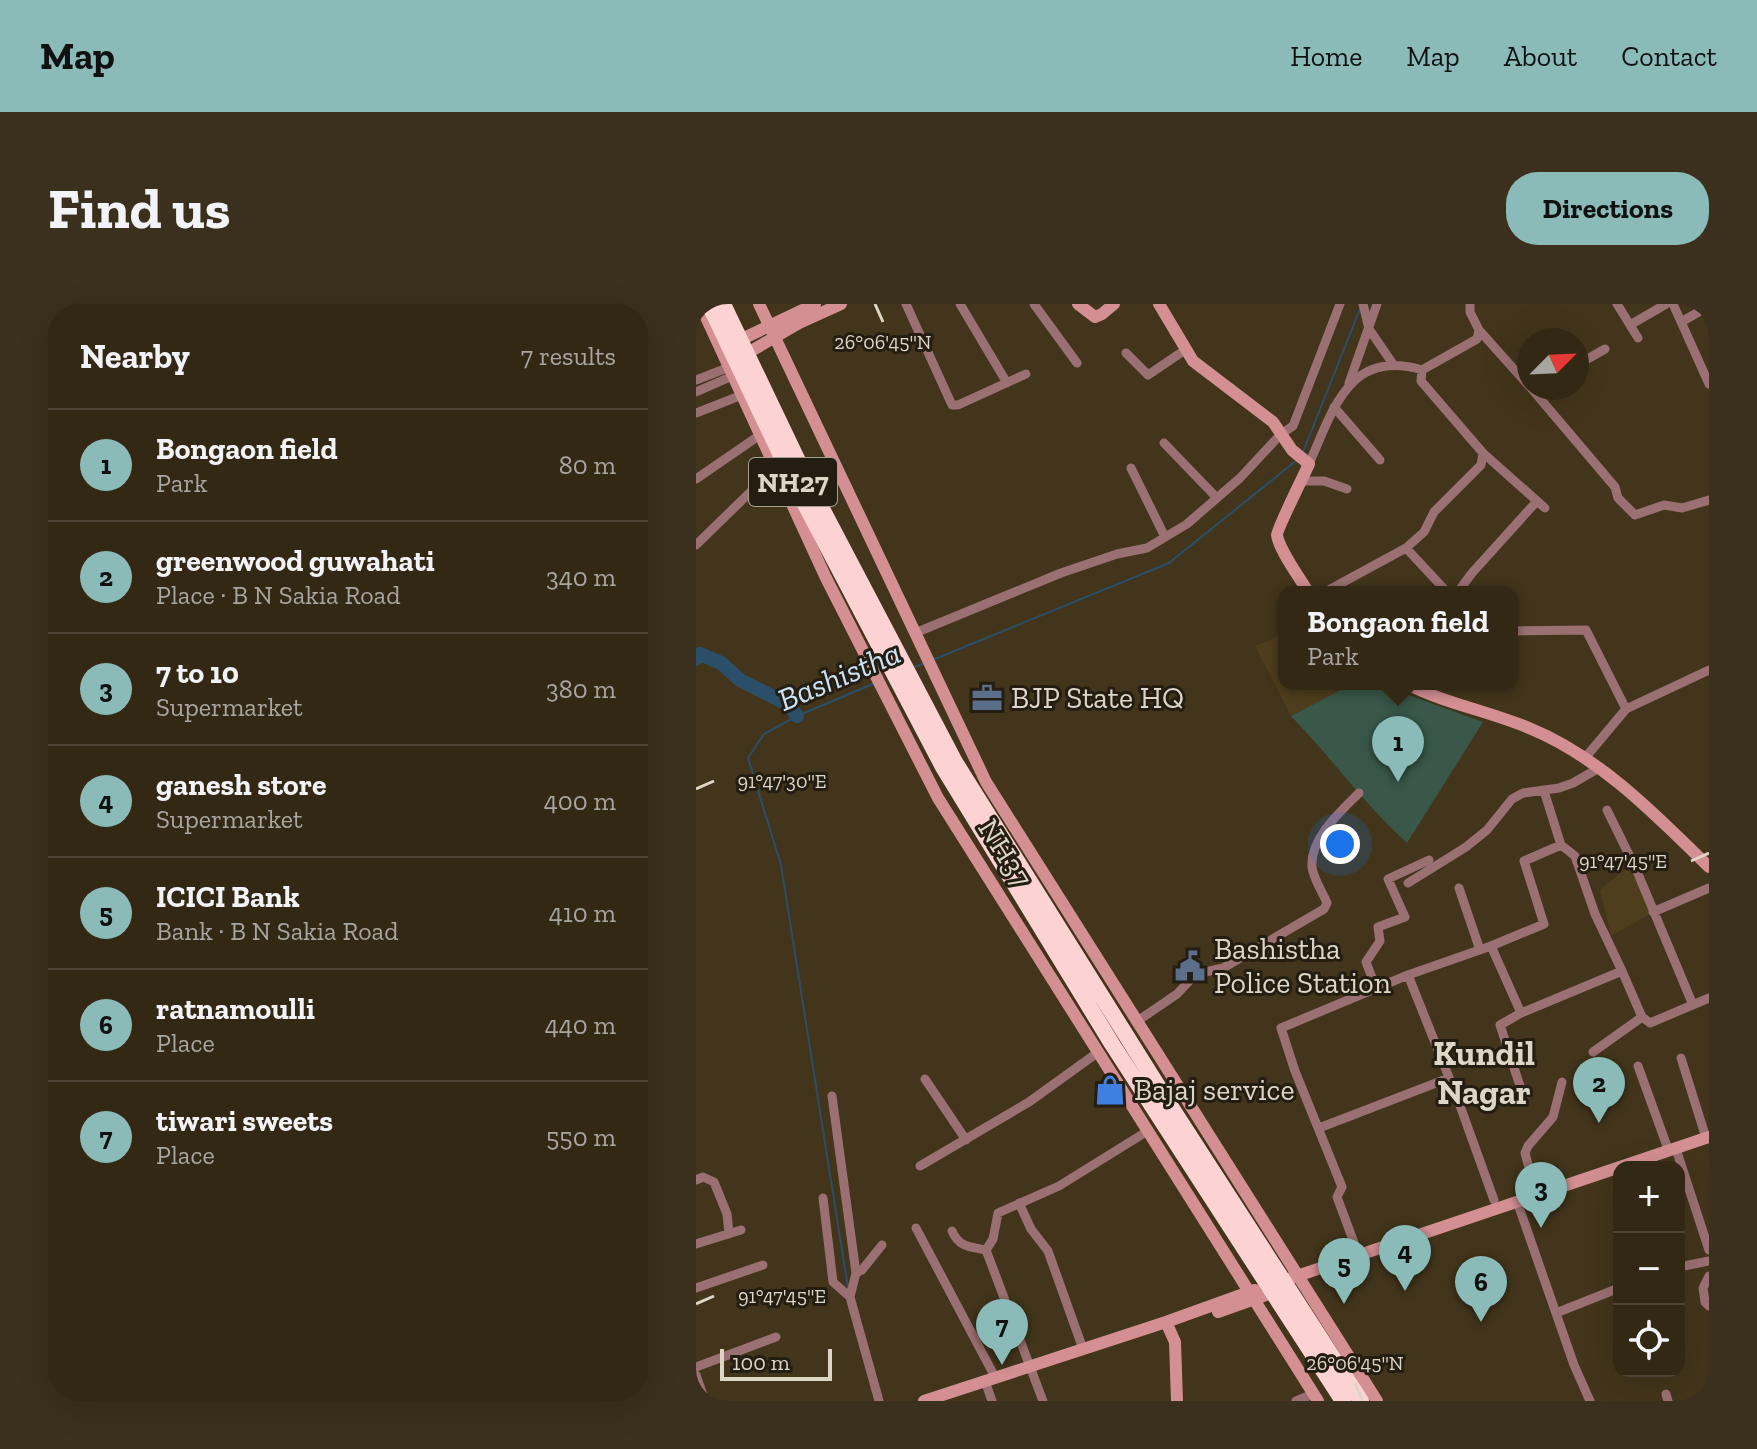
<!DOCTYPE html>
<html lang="en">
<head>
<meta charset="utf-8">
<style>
	:root { --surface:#322814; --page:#3a301d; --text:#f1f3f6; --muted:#a8a6a0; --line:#4d4434; --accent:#8bbbb9 }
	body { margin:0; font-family:"Zilla Slab",serif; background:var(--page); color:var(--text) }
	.controls { position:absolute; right:24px; bottom:24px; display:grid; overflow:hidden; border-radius:16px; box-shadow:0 8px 32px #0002 }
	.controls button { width:72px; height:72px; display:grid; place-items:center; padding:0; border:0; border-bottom:2px solid var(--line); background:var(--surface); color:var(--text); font:40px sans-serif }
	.compass { position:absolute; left:821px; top:24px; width:72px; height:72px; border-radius:50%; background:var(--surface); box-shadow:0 8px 32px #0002; rotate:66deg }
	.scale { position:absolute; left:24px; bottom:20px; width:112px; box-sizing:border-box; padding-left:8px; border:4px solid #ddd5c6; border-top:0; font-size:22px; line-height:28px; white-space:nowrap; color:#ddd5c6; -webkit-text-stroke:6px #231d12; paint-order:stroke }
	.you { position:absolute; left:644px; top:540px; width:28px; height:28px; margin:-20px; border:6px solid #fff; border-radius:50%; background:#1a73e8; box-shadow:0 0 0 12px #1a73e833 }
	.badge { display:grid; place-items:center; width:52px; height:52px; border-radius:50%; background:var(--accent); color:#111; font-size:26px; font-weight:700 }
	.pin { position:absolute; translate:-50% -66px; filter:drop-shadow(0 2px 4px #0008) }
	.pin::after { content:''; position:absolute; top:42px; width:28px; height:24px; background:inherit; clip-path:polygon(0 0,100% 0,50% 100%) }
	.popup { position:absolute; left:582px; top:282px; width:240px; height:104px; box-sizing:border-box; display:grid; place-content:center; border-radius:16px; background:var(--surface); filter:drop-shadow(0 2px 6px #0005); font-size:26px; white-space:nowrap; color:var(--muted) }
	.popup b { font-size:30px; color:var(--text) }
	.popup::after { content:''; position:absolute; left:50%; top:100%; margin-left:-16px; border:16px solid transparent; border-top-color:var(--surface) }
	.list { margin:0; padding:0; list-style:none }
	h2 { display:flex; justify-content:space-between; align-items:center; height:104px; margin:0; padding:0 32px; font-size:34px }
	h2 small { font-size:26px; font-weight:400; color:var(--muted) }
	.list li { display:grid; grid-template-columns:52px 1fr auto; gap:24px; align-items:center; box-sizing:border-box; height:112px; padding:0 32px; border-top:2px solid var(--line) }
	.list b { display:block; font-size:30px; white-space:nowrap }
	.list p { margin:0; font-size:26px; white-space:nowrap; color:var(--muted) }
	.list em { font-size:26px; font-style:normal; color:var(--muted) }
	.icon { flex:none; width:44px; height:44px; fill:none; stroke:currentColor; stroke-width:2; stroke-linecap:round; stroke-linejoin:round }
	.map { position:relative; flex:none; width:1013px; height:1097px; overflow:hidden; border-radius:32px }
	header { display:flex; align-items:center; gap:48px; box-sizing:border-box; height:112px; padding:0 40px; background:var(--accent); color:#111 }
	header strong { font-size:38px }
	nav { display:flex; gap:44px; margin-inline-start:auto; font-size:28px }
	.intro { display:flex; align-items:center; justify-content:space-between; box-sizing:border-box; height:192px; padding:0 48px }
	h1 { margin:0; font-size:56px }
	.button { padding:20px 36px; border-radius:32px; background:var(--accent); color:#111; font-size:28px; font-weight:700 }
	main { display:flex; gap:48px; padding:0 48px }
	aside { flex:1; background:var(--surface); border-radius:32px; box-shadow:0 8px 32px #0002 }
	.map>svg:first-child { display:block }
	.built { fill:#4f3e1d }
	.green { fill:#395849 }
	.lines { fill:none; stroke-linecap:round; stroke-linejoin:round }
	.stream { stroke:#2b4f69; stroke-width:2 }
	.river { stroke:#2b4f69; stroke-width:14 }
	.street { stroke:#9b7072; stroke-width:9 }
	.secondary { stroke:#d38f92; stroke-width:12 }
	.highway { stroke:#fdd2d3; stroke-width:16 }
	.ticks { fill:none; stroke:#ddd5c6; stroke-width:3 }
	.labels { text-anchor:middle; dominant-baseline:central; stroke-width:6; stroke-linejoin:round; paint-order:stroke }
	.shield { fill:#231d12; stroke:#a59e90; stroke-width:2 }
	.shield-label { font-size:28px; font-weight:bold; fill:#ddd5c6 }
	.poi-label { font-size:30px; fill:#ddd5c6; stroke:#231d12; text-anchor:start }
	.street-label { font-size:30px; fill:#ddd5c6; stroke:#231d12 }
	.water-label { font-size:32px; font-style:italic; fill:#cbe3f6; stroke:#231d12 }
	.quarter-label { font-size:34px; font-weight:bold; fill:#ddd5c6; stroke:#231d12 }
	.ticks-label { font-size:20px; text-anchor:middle; fill:#ddd5c6; stroke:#231d12; stroke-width:6; stroke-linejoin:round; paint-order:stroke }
</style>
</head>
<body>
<header>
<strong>Map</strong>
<nav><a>Home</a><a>Map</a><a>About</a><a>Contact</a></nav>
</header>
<div class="intro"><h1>Find us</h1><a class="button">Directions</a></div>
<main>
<aside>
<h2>Nearby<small>7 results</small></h2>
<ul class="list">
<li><span class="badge">1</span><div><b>Bongaon field</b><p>Park</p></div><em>80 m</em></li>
<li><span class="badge">2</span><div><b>greenwood guwahati</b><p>Place · B N Sakia Road</p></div><em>340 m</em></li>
<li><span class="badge">3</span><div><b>7 to 10</b><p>Supermarket</p></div><em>380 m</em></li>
<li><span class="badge">4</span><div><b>ganesh store</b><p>Supermarket</p></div><em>400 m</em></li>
<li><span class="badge">5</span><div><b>ICICI Bank</b><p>Bank · B N Sakia Road</p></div><em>410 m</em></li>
<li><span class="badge">6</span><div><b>ratnamoulli</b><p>Place</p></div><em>440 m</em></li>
<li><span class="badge">7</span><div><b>tiwari sweets</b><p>Place</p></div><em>550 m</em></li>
</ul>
</aside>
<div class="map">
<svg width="1013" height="1097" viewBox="0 0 1013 1097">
	<rect width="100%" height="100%" fill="#42351b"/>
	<path class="built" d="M588 330V380H656L595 412 559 342Z
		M938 557 957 608 915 632 904 586Z"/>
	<path class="green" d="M656 380H689L715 392 787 418 711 539C668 500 635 453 595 412Z"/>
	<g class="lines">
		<path class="stream" d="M607 148 664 5
			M239 355 473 259 601 156
			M216 364 229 359
			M152 984 85 561 52 454 68 430 101 412 177 380"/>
		<path class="river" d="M0 355 4 350 25 359 44 376 93 401 101 412"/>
		<path class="street" d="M210 0 256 101H262L330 70
			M264 0 311 79
			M338 0 381 59
			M667 0 673 25 697 60
			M921 0 934 21 970 0
			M977 0 1013 80
			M985 18 1013 2
			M934 21 942 34
			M783 26 833 82
			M430 49 452 71 489 46
			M881 61 909 45
			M0 76 36 62
			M653 79 681 0
			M835 84 919 183 922 194 939 211 968 201 986 204 1013 196
			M0 88 41 70
			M638 103 684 156
			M0 109 46 91
			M468 139 521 194
			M787 149 849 204
			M613 160C637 106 653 44 726 66
			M435 164 469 233
			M0 175 64 131
			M606 177H628L651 185
			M0 241 79 164
			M710 244 751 288
			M629 288 710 244 728 228 738 208 785 161 787 149 725 77 726 66 781 35 783 26 774 8V0
			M762 288 776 269 841 197
			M816 327 890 326 930 405 889 454
			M219 329 365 269 421 250 451 244 491 220 544 174 585 130 597 122 644 0
			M930 405 1013 366
			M848 487 865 541 879 552 899 610 926 667
			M911 506 940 565 997 701
			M712 579 770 543 791 526 816 495 827 489 863 484 877 479 903 464
			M763 584 784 646
			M957 608 1013 584
			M795 642 825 709 926 667 946 713 897 748
			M712 671 762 796 798 896
			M680 684 670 658 684 637 682 623 709 613 692 575 733 556
			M825 709 804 721 828 794
			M946 713 954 719 1013 694
			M440 718 481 690 500 670 527 664 628 605 631 599C627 589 617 574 616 563 614 534 644 508 663 489
			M985 754 1010 834
			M942 762 972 845
			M229 775 270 836
			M136 792 160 969
			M623 824 753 774
			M981 848 1013 946
			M224 862 333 798 401 749
			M0 876 7 873 18 878 31 910 33 930
			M840 890 829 849 832 842 857 813 866 778
			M127 894 137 978 154 993 160 969 166 966 186 941
			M323 899 335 925 352 947 387 1045
			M823 903 878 1061 894 1097
			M220 924 299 1073
			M256 927C263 943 273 943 290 946
			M0 940 45 926
			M663 952 641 893 646 883 599 767 585 724 712 671 795 642 848 620 828 557 865 541
			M983 963 1013 957
			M1013 972 1007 984 1009 998 1013 1002
			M0 984 67 961
			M154 993 183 1097
			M860 1009 923 984
			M0 1063 80 1033
			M0 1071 9 1097
			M289 1077 296 1097
			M970 1090 972 1097
			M347 1097 290 946 297 935 302 909 363 882 450 828
			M600 1097 617 1090"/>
		<path class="secondary" d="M4 0 130 274 242 494 622 1097
			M63 0 290 478 681 1097
			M382 0 399 13 406 10 418 0
			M463 0 497 57 577 118 596 146 613 160C608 171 581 225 581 231 583 246 604 274 612 288
			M44 36 119 0
			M50 50 103 19 145 0
			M711 380C750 400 793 407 833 424 904 453 959 510 1013 563
			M595 974 1013 833
			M522 1008 584 986
			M470 1018 479 1038 481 1097
			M228 1097 470 1018 559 986"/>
		<path class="highway" d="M13 0 101 185 247 463 416 740 647 1097
			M27 0 113 180 259 458 475 803 665 1097"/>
	</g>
	<path class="ticks" d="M179 0 187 18M0 485 18 477M995 557 1013 549M0 1000 18 992M659 1079 667 1097"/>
	<defs>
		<g id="office-bare" transform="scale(2.4)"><path d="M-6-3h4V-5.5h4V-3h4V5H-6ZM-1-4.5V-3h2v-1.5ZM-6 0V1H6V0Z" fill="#5c6f8a" stroke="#231d12" stroke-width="2.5" paint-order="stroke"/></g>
		<g id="civic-bare" transform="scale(2.4)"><path d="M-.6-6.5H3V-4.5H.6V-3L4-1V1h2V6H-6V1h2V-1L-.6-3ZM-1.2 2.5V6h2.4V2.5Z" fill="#5c6f8a" stroke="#231d12" stroke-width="2.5" paint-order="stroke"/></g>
		<g id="shop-bare" transform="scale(2.4)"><path d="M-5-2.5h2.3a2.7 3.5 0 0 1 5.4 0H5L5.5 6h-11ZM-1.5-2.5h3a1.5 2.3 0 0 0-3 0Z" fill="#3f7fe0" stroke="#231d12" stroke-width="2.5" paint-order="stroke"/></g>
	</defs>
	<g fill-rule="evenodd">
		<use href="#office-bare" x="291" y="394"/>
		<use href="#civic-bare" x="494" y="662"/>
		<use href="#shop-bare" x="414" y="786"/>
	</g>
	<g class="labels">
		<rect class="shield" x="53" y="154" width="88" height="48" rx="6"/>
		<g class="shield-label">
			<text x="97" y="178">NH27</text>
		</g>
		<g class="poi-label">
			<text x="315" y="394">BJP State HQ</text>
			<text x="518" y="645">Bashistha<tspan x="518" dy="34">Police Station</tspan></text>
			<text x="438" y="786">Bajaj service</text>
		</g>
		<g class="street-label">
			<text transform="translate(309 549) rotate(58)">NH37</text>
		</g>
		<g class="water-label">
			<text transform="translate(143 372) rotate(-23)">Bashistha</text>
		</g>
		<g class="quarter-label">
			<text x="788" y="749">Kundil<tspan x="788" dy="39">Nagar</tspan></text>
		</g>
	</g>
	<g class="ticks-label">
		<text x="187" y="45">26°06'45"N</text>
		<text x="86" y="484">91°47'30"E</text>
		<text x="927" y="564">91°47'45"E</text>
		<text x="86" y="999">91°47'45"E</text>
		<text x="659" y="1066">26°06'45"N</text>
	</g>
</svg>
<div class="controls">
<button>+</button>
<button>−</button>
<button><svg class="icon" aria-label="locate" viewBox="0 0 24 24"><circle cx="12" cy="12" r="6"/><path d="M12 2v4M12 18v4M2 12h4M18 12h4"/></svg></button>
</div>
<svg class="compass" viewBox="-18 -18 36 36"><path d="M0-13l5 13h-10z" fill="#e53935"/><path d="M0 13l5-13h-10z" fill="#a8a6a0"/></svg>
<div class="scale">100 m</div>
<div class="you"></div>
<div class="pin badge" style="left:702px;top:478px">1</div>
<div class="popup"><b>Bongaon field</b>Park</div>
<div class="pin badge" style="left:903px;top:819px">2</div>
<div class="pin badge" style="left:845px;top:924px">3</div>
<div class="pin badge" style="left:709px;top:987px">4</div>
<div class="pin badge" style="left:648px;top:1000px">5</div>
<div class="pin badge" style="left:785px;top:1018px">6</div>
<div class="pin badge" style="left:306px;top:1061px">7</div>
</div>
</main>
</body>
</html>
